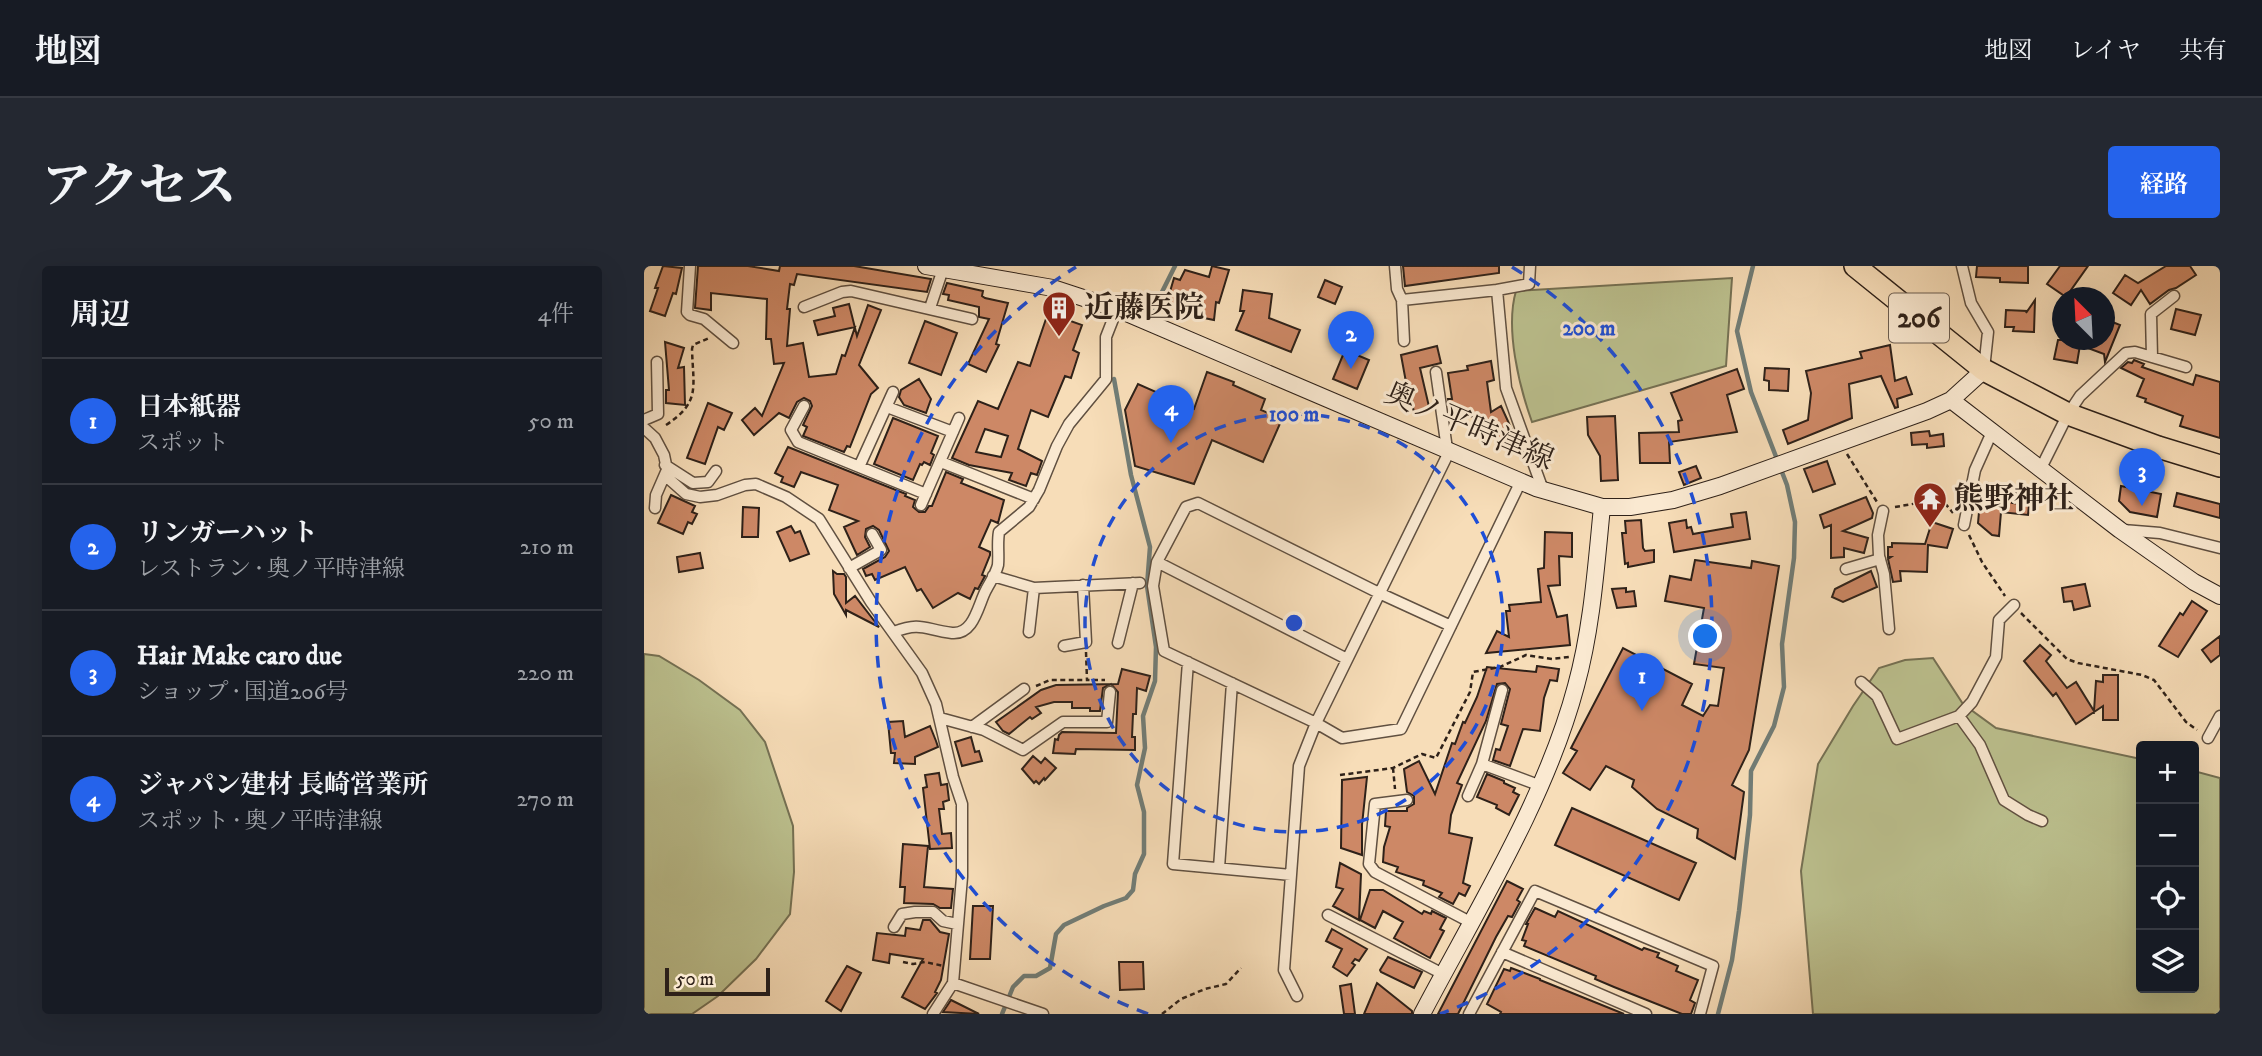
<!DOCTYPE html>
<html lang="ja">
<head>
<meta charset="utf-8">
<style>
	:root { --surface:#171b24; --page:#242831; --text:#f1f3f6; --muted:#9ea1a6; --line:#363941; --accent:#2563eb }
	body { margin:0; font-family:"IM FELL DW Pica","Noto Serif JP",serif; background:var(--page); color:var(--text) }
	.controls { position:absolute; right:21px; bottom:21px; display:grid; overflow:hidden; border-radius:7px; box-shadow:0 7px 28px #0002 }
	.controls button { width:63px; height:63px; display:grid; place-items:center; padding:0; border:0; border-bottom:2px solid var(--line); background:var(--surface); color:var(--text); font:35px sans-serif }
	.compass { position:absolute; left:1408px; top:21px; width:63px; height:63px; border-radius:50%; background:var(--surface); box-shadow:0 7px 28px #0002; rotate:336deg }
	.scale { position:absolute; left:21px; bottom:18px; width:105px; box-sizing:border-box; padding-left:7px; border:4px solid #2e2119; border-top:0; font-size:19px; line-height:24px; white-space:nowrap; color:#2e2119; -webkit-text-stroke:5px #fae9d1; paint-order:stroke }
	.you { position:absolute; left:1062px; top:371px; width:24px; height:24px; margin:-18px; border:5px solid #fff; border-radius:50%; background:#1a73e8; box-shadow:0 0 0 10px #1a73e833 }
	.badge { display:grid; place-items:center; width:46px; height:46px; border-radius:50%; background:var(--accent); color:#fff; font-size:23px; font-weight:700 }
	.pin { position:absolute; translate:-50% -58px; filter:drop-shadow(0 2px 4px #0008) }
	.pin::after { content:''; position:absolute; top:37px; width:24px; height:21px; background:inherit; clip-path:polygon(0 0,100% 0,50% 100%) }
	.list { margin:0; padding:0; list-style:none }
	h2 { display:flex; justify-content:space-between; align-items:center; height:91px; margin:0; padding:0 28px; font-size:30px }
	h2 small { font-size:23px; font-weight:400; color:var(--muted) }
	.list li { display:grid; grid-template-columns:46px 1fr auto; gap:21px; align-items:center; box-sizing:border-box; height:126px; padding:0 28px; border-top:2px solid var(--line) }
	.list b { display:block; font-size:26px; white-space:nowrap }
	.list p { margin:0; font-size:23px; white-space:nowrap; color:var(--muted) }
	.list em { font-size:23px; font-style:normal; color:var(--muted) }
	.icon { flex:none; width:38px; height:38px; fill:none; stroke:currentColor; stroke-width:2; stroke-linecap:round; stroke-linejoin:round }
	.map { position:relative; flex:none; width:1576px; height:748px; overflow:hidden; border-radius:7px }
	header { display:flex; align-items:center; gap:42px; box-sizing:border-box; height:98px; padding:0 35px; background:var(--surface); border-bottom:2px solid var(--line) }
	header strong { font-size:33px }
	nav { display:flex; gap:38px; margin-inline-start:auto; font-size:24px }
	.intro { display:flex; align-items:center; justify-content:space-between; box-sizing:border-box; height:168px; padding:0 42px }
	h1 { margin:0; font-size:49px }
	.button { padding:18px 32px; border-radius:7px; background:var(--accent); color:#fff; font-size:24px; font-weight:700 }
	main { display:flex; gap:42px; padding:0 42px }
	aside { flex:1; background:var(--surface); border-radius:7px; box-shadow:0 7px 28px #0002 }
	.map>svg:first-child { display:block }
	.green { fill:#bcc18f; stroke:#757154; stroke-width:2 }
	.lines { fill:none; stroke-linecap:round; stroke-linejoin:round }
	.stream { stroke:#717d77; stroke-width:4.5 }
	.building { fill:#cd8866; stroke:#2e2119; stroke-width:2; fill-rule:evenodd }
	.street-casing { stroke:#605041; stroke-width:13 }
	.secondary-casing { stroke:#2e2119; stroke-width:18 }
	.highway-casing { stroke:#2e2119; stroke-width:24 }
	.path { stroke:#2e2119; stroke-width:2.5; stroke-dasharray:5 3.5; stroke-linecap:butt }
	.street { stroke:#fae9d1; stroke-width:10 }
	.secondary { stroke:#fae9d1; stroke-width:16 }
	.highway { stroke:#f7ddb8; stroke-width:21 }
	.ring { fill:none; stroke:#1d4ed8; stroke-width:3.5; stroke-dasharray:12 9 }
	.labels { text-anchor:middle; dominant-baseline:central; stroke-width:6; stroke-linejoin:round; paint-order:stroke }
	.shield { fill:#fae9d1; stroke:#6b5d50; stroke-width:2 }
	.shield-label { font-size:28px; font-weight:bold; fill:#2e2119 }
	.poi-label { font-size:30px; font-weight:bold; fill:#2e2119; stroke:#fae9d1; text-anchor:start }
	.street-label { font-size:30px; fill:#2e2119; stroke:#fae9d1 }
	.centre { fill:#1d4ed8; stroke:#fae9d1; stroke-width:3.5 }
	.ring-label { font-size:21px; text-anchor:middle; font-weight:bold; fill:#1d4ed8; stroke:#fae9d1; stroke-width:6; stroke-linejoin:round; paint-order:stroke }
</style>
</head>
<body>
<header>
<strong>地図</strong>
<nav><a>地図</a><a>レイヤ</a><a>共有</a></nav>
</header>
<div class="intro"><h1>アクセス</h1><a class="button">経路</a></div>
<main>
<aside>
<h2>周辺<small>4件</small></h2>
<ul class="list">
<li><span class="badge">1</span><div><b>日本紙器</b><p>スポット</p></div><em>50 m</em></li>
<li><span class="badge">2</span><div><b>リンガーハット</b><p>レストラン · 奥ノ平時津線</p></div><em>210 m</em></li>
<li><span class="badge">3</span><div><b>Hair Make caro due</b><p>ショップ · 国道206号</p></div><em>220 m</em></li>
<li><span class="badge">4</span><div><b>ジャパン建材 長崎営業所</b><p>スポット · 奥ノ平時津線</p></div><em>270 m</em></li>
</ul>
</aside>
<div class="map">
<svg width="1576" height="748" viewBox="0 0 1576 748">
	<rect width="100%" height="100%" fill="#f7ddb8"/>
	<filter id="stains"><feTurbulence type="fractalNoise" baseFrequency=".00286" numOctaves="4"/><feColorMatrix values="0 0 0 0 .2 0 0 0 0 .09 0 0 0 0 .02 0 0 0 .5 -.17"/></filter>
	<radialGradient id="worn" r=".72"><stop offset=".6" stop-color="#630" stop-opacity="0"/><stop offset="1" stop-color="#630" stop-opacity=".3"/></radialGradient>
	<path class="green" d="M1088 12 1082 100 888 156C875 120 861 62 872 25Z
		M0 388 15 390 55 414 96 444 121 476 149 560 150 606 146 648 112 693 74 730 48 748H0Z
		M1289 392 1319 438 1352 462 1497 493V722H1550V505L1576 512V748H1169L1157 605 1174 498 1209 440 1235 402 1261 394Z"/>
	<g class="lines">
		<path class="stream" d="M504 46 510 42 531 0
			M358 748 369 721 380 710H392L406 702 412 668 420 659 460 640 482 632 489 624 491 608 500 588V546L493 519 501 482 499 450 511 415 512 381 503 320 506 281 487 209 470 113
			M1074 748 1088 694 1095 645 1106 549 1107 505 1130 460 1140 421 1138 378 1150 292 1151 256 1143 219 1107 126 1093 65 1109 0"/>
	</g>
	<path class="building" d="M19 0 38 2 32 28 29 27 21 50 6 45 14 22H11Z
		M54 0H104L135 5 136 0H210L287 13 283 26 153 8 150 19 146 18 143 43H146L143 80 159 77 165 111 192 108 198 89 201 90 211 61 174 69 170 55 191 50 189 42 205 38 213 70 224 39 237 44 215 99 234 122 227 128 206 181 203 180 200 186 159 170 163 161 159 159 168 140 166 135 160 132 153 136 145 152 135 147 110 169 98 154 111 142 118 150 140 97 130 98 127 73H122L123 33 67 27V44L51 42Z
		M568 0 585 4 575 37 572 36 570 54 545 49 523 36 530 12 536 14 541 4 565 11Z
		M759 0H855V7L761 20Z
		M1333 0H1384V17L1356 16V12L1332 11Z
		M1416 0H1444L1422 31 1403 18Z
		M1522 0H1546L1552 9 1532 22 1525 24 1506 38 1497 24 1487 39 1469 27 1481 9 1494 17Z
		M681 14 698 21 691 38 674 31Z
		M303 17 339 25 338 30 341 32 364 37 352 78 355 79 342 106 324 98 345 53 335 51V41L304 34 305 29 299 28Z
		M599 24 628 28 625 52 656 64 647 86 592 64 600 45H596Z
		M1391 34 1390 66 1369 65 1370 61H1361L1362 44 1383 45 1382 47Z
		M1532 43 1557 49 1551 69 1527 63Z
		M404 47 438 59 429 84 435 87 427 112 421 110 404 151 387 144 374 183 398 195 393 209 387 207 382 220 365 214 368 207 325 199 308 192 334 135 354 143 374 96 386 100ZM341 163 364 170 357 191 332 186Z
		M281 55 313 67 297 109 265 97Z
		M1466 55 1476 59 1461 96 1460 88 1436 79 1433 97 1410 93 1414 74H1460V59L1464 61Z
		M21 76 40 82 34 102 40 101 41 139 22 137V124H25Z
		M1246 79 1251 115 1262 111 1268 128 1253 133 1254 141 1251 142 1237 110 1205 118 1208 152 1144 178 1139 164 1164 154 1167 127 1162 105 1218 92 1216 86Z
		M793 80 797 97 776 102 786 145 770 148 767 127H764L757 89Z
		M701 84 725 94 713 123 689 113Z
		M1490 94 1500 98 1498 101 1549 119 1552 109 1576 116V172L1536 160 1539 150 1501 136 1502 133 1493 130 1500 113 1477 102 1484 96 1488 97Z
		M847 95 850 114 843 116 847 146 857 140 868 164 861 176 833 163 839 149 807 153 804 133H808L804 107 824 104 823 100Z
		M1121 102 1145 103 1144 125 1125 124V115L1120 114Z
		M1093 103 1100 123 1083 129 1093 166 1025 176 1026 197H996L995 167 1035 166 1034 155 1038 154 1027 127Z
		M563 106 590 116 589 119 621 133 617 144 638 153 619 196 568 174 550 218 491 200 481 144 494 118 550 143Z
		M275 113 287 133 282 147 260 139 255 131 257 124Z
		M64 137 88 147 80 164 74 161 61 198 43 192Z
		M971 150 974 214 957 215 956 190 944 169 943 151Z
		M249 152 294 170 287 187 290 189 286 199 280 196 278 199 276 198 269 214 230 198Z
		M1285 165 1286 170 1299 168 1300 180 1283 182V178L1268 179 1267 167Z
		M144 181 262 228 261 230 271 234 269 241 275 246H281L285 240H288L302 206 319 213 317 217 360 234 354 257 347 254 335 281 346 286V289L338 309 341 310 334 323 331 322 326 333 314 327 289 342 277 323 273 325 261 301 231 314 228 308 222 310 219 303 241 291 245 285 235 264 229 260 222 263 221 271 226 281 213 289 200 261 214 255 185 244 194 219 157 206 150 221 137 216 139 211 131 207Z
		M1183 195 1191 218 1169 226 1160 203Z
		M1052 200 1057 212 1040 219 1035 206Z
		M1345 217 1372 226 1368 237 1385 239 1384 249 1357 246 1355 270 1348 269 1334 257 1335 246Z
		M1477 220 1517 228 1513 251 1486 246 1475 235Z
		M1533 227 1576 238V252L1530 240Z
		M27 229 51 240 48 246 53 248 48 258 44 256 39 268 14 257Z
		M1222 231 1229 247 1228 252 1199 265 1224 272 1220 287 1200 282V291L1187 292V259L1180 262 1176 249Z
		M99 241 115 242 114 271H98Z
		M1102 246 1106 273 1030 286 1025 257 1042 254 1043 262 1047 261 1049 268 1089 261 1087 248Z
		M997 254 999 282 1001 285 1010 284V296L984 301V297L981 298 978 267H982L981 255Z
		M1288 256 1309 263 1303 282 1284 279 1283 306 1256 305 1257 315 1249 316 1244 293 1247 291H1244V281H1248V277L1281 278Z
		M147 260 151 267 156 265 165 288 146 295 133 266Z
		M901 266 928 267V291L915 290 916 319 904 320 913 351 923 349 926 379 842 387 853 365 865 371 862 345H866L865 339 897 336 894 303 900 302Z
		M56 287 59 302 35 306 33 291Z
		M1051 294 1107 302 1108 295 1135 300 1105 484 1088 519 1100 526 1091 593 1053 572 1054 563 1013 543 988 521 990 514 962 500 946 524 919 507 933 485 927 482 979 382 1048 418 1038 439 1059 450 1066 439 1074 440 1080 402 1050 398 1060 342 1021 335 1026 310 1047 314Z
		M189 305 193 308H200L202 311V337L211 330 235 361 202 344V349L190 328Z
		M1227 305 1233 321 1199 336 1188 331 1191 323Z
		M1441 318 1446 340 1430 344 1428 335 1420 336 1418 322Z
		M982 322V326L990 325 992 340 973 342 968 323Z
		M1548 335 1563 345 1534 391 1515 380 1536 347 1539 349Z
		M1576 370V389L1567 396 1558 384Z
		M1396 379 1407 389 1402 395 1423 422 1432 416 1450 445 1452 415 1459 416V409H1474V454H1459V440L1432 458 1412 427 1409 430 1380 395Z
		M893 400 915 403 913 415 906 414 900 432 896 465 879 463 866 500 849 494 852 483 856 484 864 460 857 458 866 423 861 417 853 418 842 455 813 517 818 519 807 549 805 567 828 572 819 617 826 620 821 630 815 627 809 638 795 631 798 627 779 619 780 615 752 606 754 601 739 596 740 581 746 561 741 560 742 545H763V542L770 538V530L763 526 760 503 775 495 791 528 808 477 811 478 819 456 821 457 833 431 843 401 892 406Z
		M478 403 506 410 502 425 493 422 492 448H489L488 471H491V484L432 483 431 488 409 487 411 473 414 474 415 469 418 466 472 467 474 426 467 418 459 422 456 445H446V442H428V436H410L392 441 397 447 388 453 386 451 365 468 359 465 352 456 397 424 412 419 474 418Z
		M259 455 261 471 286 460 292 475 294 481 271 491V498L250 497 251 487H247L244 456Z
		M327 471 331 486 335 485 338 495 318 500 311 476Z
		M389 490 397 497 401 492 412 502 401 514 400 512 395 518 392 515 390 517 378 503Z
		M295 507 297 519 303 518 305 534 299 536 300 543H295L298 568 307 567 308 582 286 583 279 522 283 521 281 509Z
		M843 508 860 515V517L871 522 869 526 875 529 865 549 852 542 853 539 833 531Z
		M723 511 718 559V589L697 582 698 514Z
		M928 542 1052 597 1035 634 911 579Z
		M259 578 284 580 280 621 309 623 307 642H296L289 638 260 637 261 621H256Z
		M696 597 717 608 715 654 689 640 699 623 692 621Z
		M863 615 879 623 873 634 876 636 868 651 864 650 852 671 814 748H794Z
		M726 624H739L778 648 780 645 787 648 788 645 802 652 796 663 800 665 786 692 750 672 759 656 739 645 731 662 716 654Z
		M329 640H349L346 693H326Z
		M891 642 911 651 914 645 998 684 1000 682 1015 687 1013 691 1034 700 1032 705 1054 714 1046 734 1051 737 1047 748H1038L970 721 951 713 952 710 880 680 882 675 878 674 884 658H882Z
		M279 654H286L296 666 305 668 297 714 291 726 293 727 281 743 258 731 279 693 246 688 245 697 229 694 233 667 261 670 262 662 276 664Z
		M688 663 723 683 715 695 711 693 708 697 711 699 703 710 689 701 698 683 682 675Z
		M744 691 778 706 770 722 737 706 736 704Z
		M475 696H499L500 723 476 724Z
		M203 700 217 707 197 745 182 735Z
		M867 702 896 713V714L980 748H856L857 746 843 738 860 703 866 705Z
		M733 717 768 745V748H720Z
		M707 718 711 748H700L696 720Z
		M307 734 335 748 299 746Z"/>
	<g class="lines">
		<g class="street-casing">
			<path id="street" d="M46 0 43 46 46 49 60 53 89 77
				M751 0 753 23 758 34 853 24 862 122 899 224
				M1318 0 1327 37 1344 66 1340 103
				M853 24 885 18 886 0
				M758 34 760 75
				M160 41 198 26 207 25 328 53
				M286 42 299 3
				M1508 91 1507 48 1530 30
				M792 106 803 183
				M160 140 147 164 154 176 282 228
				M243 141 309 166
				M0 154 14 148 13 96
				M0 162 11 172 20 189 25 213 42 228 56 231 73 229 101 219 112 218 142 231 175 253 227 336 278 407 292 438 309 511 318 538V611L309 717 399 748
				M297 196 390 233
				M21 199 49 217 64 216 72 205
				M215 201 249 126
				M1396 204 1424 148 1436 130 1482 87 1491 86 1542 101
				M277 239 315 152
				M11 242 12 229 22 206
				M1239 245 1234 269 1235 290 1240 308 1245 363
				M1320 259 1331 204 1348 166
				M1479 264 1516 267 1576 282
				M513 296 542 241 554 237 735 327 807 360
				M205 302 237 284 228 268
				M1202 303 1236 293
				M349 310 390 322 496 317
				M250 366C278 355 281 364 308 367 330 369 334 339 342 324 346 316 352 308 354 299 355 288 353 277 355 266L385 241 395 224 413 180 425 158 462 113V71L473 43
				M385 366 390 322
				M474 377 489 317
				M420 380 442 376 439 319
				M703 393 513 296 509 320 520 385 672 457 698 472 757 463 877 215
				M544 396 529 598 647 609
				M1217 416 1233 430 1253 473 1315 450 1328 436 1352 391 1355 354 1370 339
				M1315 450 1336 479 1360 534 1384 549 1398 555
				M296 452 340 464 379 484 419 456H463L466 426
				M328 461 380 423
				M1564 472 1576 450
				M838 498 897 520
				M824 530 838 498 858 424
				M763 534 731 538 725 598 731 606 826 656
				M575 602 588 417
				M684 649 799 708
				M250 661 258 648 271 646H289L299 655 313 658
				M858 686 1002 748
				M653 730 640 704 655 500 672 457 806 184
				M289 748 309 717
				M825 748 891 625 1069 700 1056 748"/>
		</g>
		<g class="secondary-casing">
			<path id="secondary" d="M282 0 409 22 473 43 892 222 958 241H986L1029 234 1076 220 1283 145 1307 134 1340 104
				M1307 134 1476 264 1550 316 1576 330
				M778 748C832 645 902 533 932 420 948 362 952 301 958 241"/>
		</g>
		<g class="highway-casing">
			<path id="highway" d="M1211 0 1340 104 1424 148 1514 181 1576 200"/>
		</g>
		<path class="path" d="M22 159C57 136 49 121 48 83L49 79 65 72
			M1203 188 1233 236
			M1251 241 1280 236H1300L1309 247
			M1325 269 1338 296 1361 330
			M1377 347 1423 393 1434 397 1498 409 1510 414 1542 456 1553 464
			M442 386 443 414H461
			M392 420 406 414H443
			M749 502 751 523
			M696 509 749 502 778 488 792 492 826 426 829 406 856 401 882 389 908 393 925 391
			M259 696 269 698 281 696 300 700
			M518 748 537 733 561 723 582 718 597 702"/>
		<use href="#street" class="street"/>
		<use href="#secondary" class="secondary"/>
		<use href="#highway" class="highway"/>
	</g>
	<g class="ring">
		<circle cx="650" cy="357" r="209"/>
		<path d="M504 748A417 417 0 0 1 432 1M868 1A417 417 0 0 1 796 748"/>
	</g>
	<defs>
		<g id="building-pin" transform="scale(1.75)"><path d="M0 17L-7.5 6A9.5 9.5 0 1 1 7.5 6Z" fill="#8f2418" stroke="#fae9d1"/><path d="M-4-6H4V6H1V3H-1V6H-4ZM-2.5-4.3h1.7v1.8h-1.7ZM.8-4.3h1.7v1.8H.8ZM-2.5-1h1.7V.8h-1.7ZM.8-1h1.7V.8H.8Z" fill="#fff"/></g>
		<g id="temple-pin" transform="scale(1.75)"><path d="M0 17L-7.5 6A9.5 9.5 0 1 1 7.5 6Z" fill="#8f2418" stroke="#fae9d1"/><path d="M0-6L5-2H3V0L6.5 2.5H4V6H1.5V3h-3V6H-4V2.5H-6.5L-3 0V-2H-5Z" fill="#fff"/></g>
	</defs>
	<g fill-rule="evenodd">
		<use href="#building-pin" x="415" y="42"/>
		<use href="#temple-pin" x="1286" y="233"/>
	</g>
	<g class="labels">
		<rect class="shield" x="1245" y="27.5" width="60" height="49" rx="5"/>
		<g class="shield-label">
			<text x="1275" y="52">206</text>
		</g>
		<g class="poi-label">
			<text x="440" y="42">近藤医院</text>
			<text x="1310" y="233">熊野神社</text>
		</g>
		<g class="street-label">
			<text transform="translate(825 161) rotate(23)">奥ノ平時津線</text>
		</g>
	</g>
	<circle cx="650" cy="357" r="10" class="centre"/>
	<g class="ring-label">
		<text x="945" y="69">200 m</text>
		<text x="650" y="155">100 m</text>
	</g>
	<rect width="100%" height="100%" filter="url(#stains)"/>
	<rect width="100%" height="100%" fill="url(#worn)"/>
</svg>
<div class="controls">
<button>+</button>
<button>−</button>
<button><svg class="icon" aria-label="locate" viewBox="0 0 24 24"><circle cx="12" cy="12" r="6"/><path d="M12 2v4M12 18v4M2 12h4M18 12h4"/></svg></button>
<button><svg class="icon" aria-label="layers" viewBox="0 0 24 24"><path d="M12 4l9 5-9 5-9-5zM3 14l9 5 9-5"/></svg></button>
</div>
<svg class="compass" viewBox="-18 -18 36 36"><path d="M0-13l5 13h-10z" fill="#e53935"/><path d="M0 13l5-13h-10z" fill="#9ea1a6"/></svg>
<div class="scale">50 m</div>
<div class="you"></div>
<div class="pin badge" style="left:998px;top:445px">1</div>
<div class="pin badge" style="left:707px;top:103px">2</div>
<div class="pin badge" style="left:1498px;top:240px">3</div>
<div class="pin badge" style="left:527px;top:177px">4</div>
</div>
</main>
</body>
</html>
